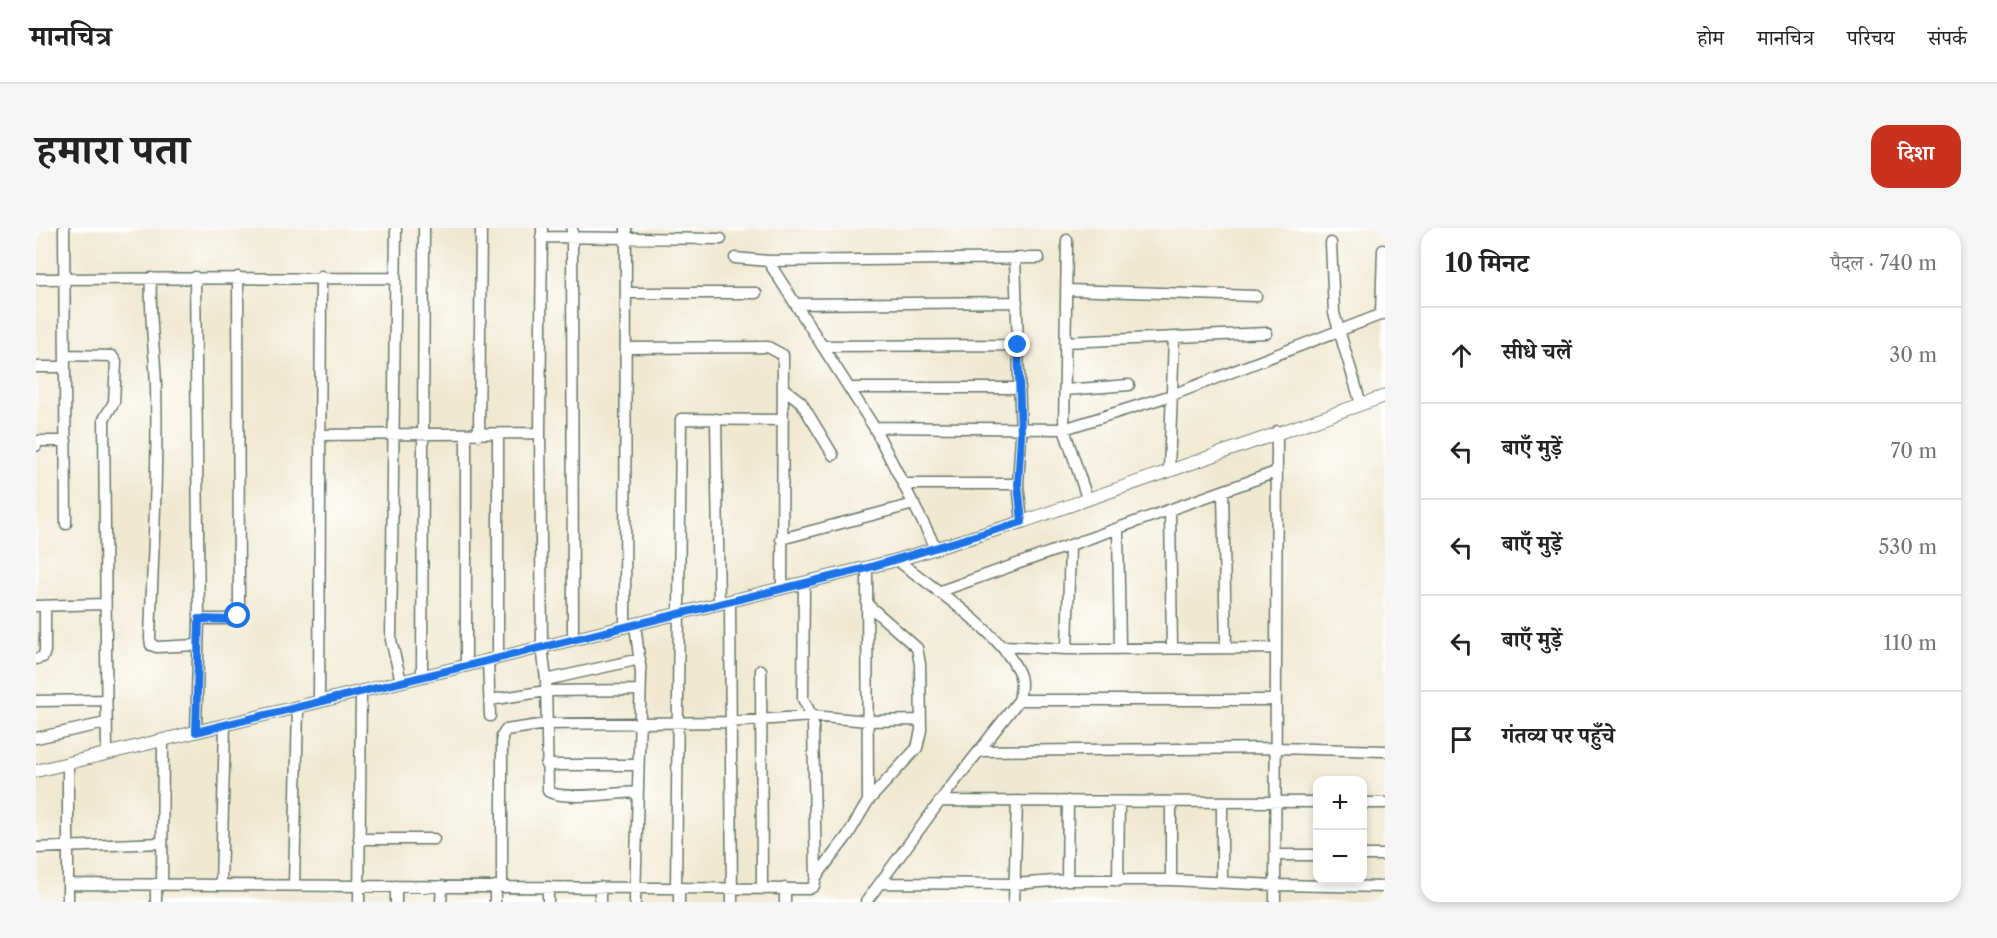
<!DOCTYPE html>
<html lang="hi">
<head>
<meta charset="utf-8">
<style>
	:root { --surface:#fff; --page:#f6f6f6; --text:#222; --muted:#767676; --line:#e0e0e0; --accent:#c8321e }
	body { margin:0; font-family:"Libre Caslon Text","Noto Serif Devanagari",serif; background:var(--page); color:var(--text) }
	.controls { position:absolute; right:18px; bottom:18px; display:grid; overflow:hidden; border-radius:12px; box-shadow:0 3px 9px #0003 }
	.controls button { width:54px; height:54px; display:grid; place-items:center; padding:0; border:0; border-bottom:2px solid var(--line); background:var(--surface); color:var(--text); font:30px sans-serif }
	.stop { position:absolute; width:18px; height:18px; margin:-14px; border:4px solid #1a73e8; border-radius:50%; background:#fff }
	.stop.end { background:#1a73e8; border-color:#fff; box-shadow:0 2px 6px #0008 }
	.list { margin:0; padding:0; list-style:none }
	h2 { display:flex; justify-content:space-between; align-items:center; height:78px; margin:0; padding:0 24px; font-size:26px }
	h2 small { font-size:20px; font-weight:400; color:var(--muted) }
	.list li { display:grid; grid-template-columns:39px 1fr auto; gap:18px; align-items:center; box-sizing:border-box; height:96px; padding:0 24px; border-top:2px solid var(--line) }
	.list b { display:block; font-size:22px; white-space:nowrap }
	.list em { font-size:20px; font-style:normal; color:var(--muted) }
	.icon { flex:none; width:33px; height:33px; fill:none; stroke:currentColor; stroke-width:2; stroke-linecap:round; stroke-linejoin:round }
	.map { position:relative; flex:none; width:1349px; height:674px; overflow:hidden; border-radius:18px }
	header { display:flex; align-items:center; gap:36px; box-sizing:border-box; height:84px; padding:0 30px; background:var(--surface); border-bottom:2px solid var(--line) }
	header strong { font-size:28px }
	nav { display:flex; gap:33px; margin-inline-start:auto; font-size:21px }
	.intro { display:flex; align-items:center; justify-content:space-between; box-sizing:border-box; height:144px; padding:0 36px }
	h1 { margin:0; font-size:42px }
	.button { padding:15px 27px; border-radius:18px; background:var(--accent); color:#fff; font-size:21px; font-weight:700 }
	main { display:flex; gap:36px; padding:0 36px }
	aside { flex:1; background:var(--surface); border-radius:18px; box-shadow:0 3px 9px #0003 }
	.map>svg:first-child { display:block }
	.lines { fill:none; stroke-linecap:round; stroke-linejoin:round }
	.minor-casing { stroke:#68796b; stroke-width:13 }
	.tertiary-casing { stroke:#68796b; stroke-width:14 }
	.minor { stroke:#fff; stroke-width:10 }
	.tertiary { stroke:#fff; stroke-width:12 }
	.route { stroke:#1a73e8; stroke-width:8 }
</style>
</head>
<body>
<header>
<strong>मानचित्र</strong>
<nav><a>होम</a><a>मानचित्र</a><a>परिचय</a><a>संपर्क</a></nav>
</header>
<div class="intro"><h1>हमारा पता</h1><a class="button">दिशा</a></div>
<main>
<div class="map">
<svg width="1349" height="674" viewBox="0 0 1349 674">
	<rect width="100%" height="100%" fill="#fff"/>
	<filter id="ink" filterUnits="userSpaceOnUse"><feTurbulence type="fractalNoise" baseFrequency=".0167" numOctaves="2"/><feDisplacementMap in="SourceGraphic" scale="12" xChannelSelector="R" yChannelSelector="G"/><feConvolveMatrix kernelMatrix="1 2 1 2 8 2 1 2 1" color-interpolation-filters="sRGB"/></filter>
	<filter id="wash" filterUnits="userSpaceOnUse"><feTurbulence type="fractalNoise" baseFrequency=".008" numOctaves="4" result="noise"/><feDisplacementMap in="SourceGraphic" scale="24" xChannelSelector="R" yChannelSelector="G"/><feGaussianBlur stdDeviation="1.35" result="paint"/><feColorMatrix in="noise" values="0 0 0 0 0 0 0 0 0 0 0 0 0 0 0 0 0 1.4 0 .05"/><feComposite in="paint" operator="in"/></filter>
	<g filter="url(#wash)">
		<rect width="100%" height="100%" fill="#f0e9d1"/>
	</g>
	<g filter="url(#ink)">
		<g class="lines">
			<g class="minor-casing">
				<path id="minor" d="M28 0 30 296
					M360 0 355 412 365 453
					M506 0 504 205 506 418 510 452 604 431
					M536 0 537 411
					M505 9 685 11
					M1031 12 1028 201 1051 270
					M1295 15 1298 85 1325 176
					M699 30 732 33 1003 30
					M979 30 985 208 982 256 986 294
					M732 33 838 199 900 320
					M159 49 163 391 160 504
					M115 50C113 87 119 122 120 159 122 242 117 326 114 410L115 417 121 419 161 417
					M0 51 359 50
					M1030 62 1220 68
					M591 65H720
					M759 76 981 74
					M1345 87 1347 22
					M1029 114 1231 105
					M786 118 982 117
					M591 120 732 119 747 127 746 360
					M29 127 76 128 80 134 78 174 68 191 71 526
					M0 139H29
					M747 160 765 174 797 227
					M813 160H984
					M1029 162 1093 157
					M680 191 683 376
					M838 199 1028 201 1136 167 1349 85
					M284 207 504 205
					M430 207V437
					M443 207 445 0
					M0 218V213H30
					M1133 242 1138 110
					M869 256H982
					M1187 263 1190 420
					M1134 282 1136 420
					M1082 301 1084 420
					M745 311 878 276
					M902 364 1240 244
					M694 373 696 674
					M831 376 881 420 884 436 885 502 881 520 832 573
					M0 378 68 376
					M163 391H198L202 388 203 381 202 49
					M599 396 605 445 599 674
					M589 398 590 0
					M966 418 1031 421 1240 420
					M1031 421 1034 318
					M462 429V206
					M0 431 7 429 9 423V378
					M452 432 454 488
					M725 442 726 660
					M386 448 388 0
					M510 452 512 563C526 573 581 565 601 564
					M283 472 285 48
					M454 472 510 463 604 462
					M983 472H1240
					M0 473 70 472
					M0 510 70 495
					M944 523 1240 520 1349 523
					M32 536V674
					M510 537H601
					M905 573 1282 574
					M1135 574V652
					M1186 574V654
					M1326 575H1349
					M323 611H398
					M0 620 126 615
					M1239 627H1282
					M1326 627H1349
					M780 649 812 607 832 573 831 341
					M1031 652 1032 573
					M1082 653 1083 574
					M846 655 979 656 1031 652H1135L1239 657 1349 659
					M33 656 773 661 778 658 780 649 777 497 776 488 767 471 768 355
					M126 657 127 512
					M185 657 189 497
					M258 657 262 479
					M360 658V674
					M459 658V674
					M466 658V508L470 502 510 496 695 494 776 488 832 493 884 492
					M564 659V674
					M640 660 645 191 747 192
					M643 660V674
					M120 674V656
					M323 674 325 463
					M405 674 406 658
					M512 674V659
					M749 674V660
					M830 674 910 565 983 472C985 461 987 451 981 441 962 403 896 359 861 332
					M978 674 981 573
					M1239 674 1241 203"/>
			</g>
			<g class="tertiary-casing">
				<path id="tertiary" d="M0 543 861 332 986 294 1349 168"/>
			</g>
			<use href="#minor" class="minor"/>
			<use href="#tertiary" class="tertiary"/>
		</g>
	</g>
	<g class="lines" filter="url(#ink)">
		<path class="route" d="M202 388 198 392 163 391 160 504 831 340 986 294 982 256 985 208 982 117"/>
	</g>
</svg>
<div class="controls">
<button>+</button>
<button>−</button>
</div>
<div class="stop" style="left:202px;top:388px"></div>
<div class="stop end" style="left:982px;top:117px"></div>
</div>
<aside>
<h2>10 मिनट<small>पैदल · 740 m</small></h2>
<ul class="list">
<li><svg class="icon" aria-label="ahead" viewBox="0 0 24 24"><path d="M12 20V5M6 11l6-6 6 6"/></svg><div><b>सीधे चलें</b></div><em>30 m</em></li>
<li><svg class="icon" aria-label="left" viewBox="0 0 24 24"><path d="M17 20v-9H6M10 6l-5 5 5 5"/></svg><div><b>बाएँ मुड़ें</b></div><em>70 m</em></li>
<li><svg class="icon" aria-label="left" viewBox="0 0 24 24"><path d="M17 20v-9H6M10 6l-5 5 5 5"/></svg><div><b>बाएँ मुड़ें</b></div><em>530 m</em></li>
<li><svg class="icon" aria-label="left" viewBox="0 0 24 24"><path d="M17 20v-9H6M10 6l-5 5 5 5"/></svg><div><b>बाएँ मुड़ें</b></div><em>110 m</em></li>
<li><svg class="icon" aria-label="arrive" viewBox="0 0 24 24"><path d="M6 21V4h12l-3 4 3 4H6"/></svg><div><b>गंतव्य पर पहुँचे</b></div></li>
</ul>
</aside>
</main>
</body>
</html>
